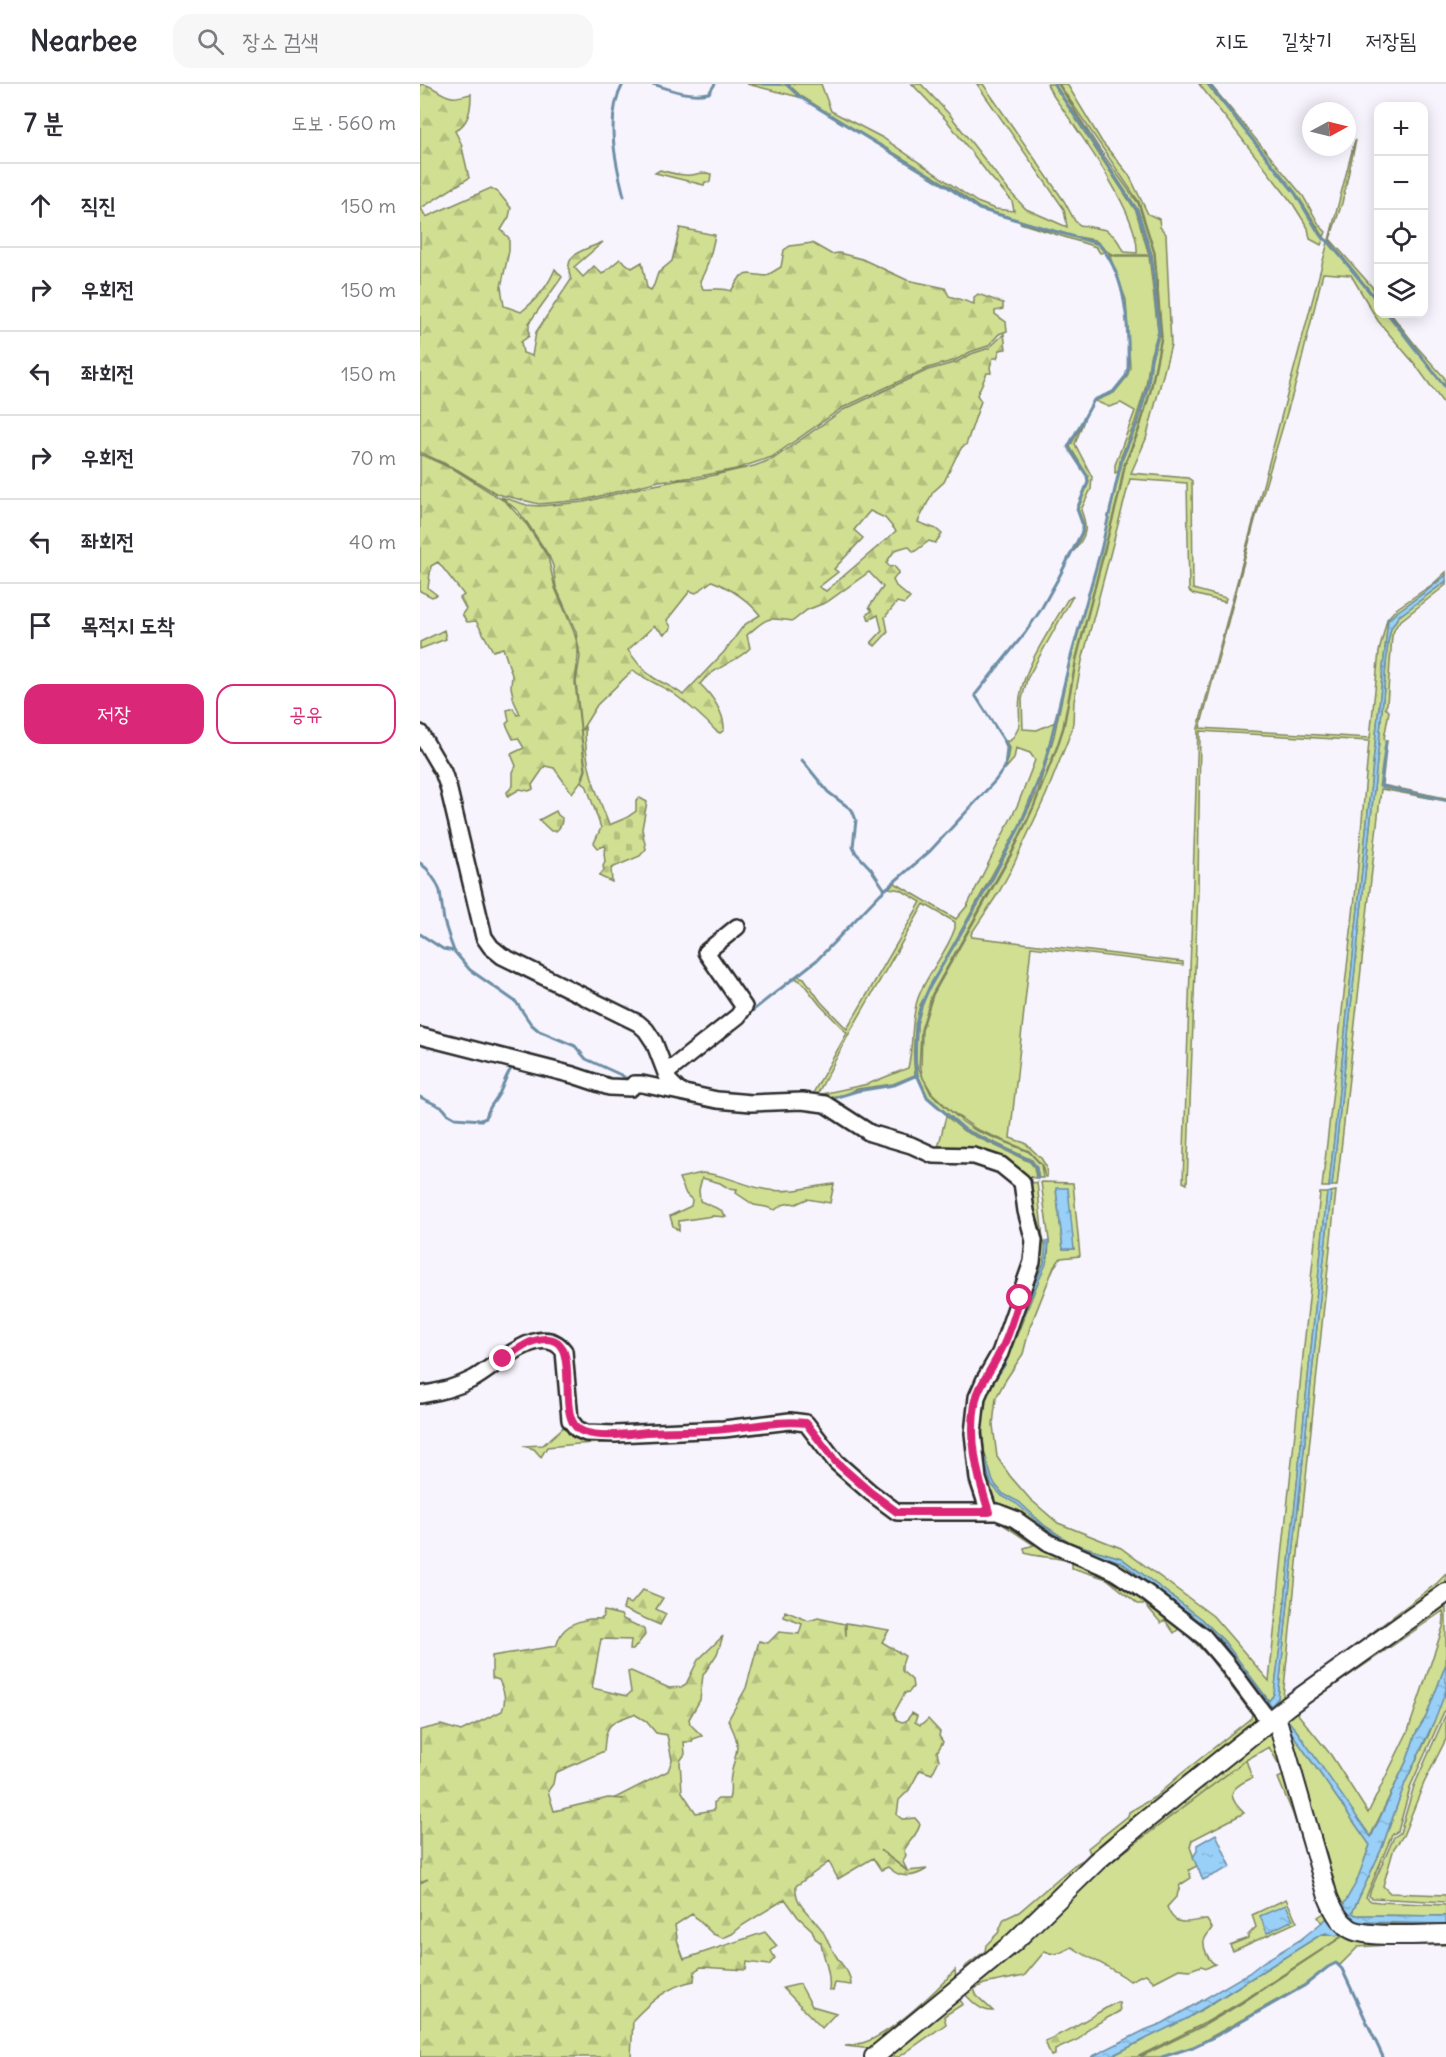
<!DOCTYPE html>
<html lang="ko">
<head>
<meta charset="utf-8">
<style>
	:root { --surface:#fff; --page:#f7f7f7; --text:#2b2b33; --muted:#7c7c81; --line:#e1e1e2; --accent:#db2777 }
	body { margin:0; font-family:Delius,"Poor Story",sans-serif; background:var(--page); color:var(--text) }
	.controls { position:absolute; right:18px; top:18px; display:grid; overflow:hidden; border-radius:12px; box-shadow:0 3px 15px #0003 }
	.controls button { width:54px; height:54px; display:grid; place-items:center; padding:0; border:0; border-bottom:2px solid var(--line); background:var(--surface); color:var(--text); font:30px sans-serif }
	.compass { position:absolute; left:882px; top:18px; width:54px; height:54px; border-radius:50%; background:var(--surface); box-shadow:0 3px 15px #0003; rotate:83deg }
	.stop { position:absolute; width:18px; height:18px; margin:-14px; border:4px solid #db2777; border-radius:50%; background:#fff }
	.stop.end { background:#db2777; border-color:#fff; box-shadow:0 2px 6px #0008 }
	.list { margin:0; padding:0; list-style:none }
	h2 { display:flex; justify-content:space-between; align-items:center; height:78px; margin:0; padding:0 24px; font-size:26px }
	h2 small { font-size:20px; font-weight:400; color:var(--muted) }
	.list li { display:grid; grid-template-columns:39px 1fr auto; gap:18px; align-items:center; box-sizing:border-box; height:84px; padding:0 24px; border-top:2px solid var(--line) }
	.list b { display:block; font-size:22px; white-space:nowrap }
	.list em { font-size:20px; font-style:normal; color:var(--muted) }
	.actions { display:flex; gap:12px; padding:18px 24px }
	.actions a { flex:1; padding:14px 0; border:2px solid var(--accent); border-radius:18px; text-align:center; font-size:21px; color:var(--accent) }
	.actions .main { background:var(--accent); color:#fff }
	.icon { flex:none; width:33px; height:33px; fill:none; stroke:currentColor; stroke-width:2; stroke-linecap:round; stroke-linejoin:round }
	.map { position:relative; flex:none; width:1026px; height:1973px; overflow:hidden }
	header { display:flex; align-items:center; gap:36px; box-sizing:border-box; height:84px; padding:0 30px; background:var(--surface); border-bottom:2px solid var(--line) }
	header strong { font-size:28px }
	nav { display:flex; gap:33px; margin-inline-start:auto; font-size:21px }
	.search { width:420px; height:54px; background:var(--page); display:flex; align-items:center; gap:15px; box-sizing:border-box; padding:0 21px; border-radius:18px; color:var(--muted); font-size:22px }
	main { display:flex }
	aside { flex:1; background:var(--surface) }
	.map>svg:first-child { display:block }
	.green { fill:#d0df92; stroke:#7e855e; stroke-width:1.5; fill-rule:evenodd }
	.forest { fill:url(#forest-firs); stroke:#7e855e; stroke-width:1.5; fill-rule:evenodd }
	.cemetery { fill:url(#cemetery-stones); stroke:#7e855e; stroke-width:1.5 }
	.water { fill:url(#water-ripples); stroke:#6d8ea6; stroke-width:1.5 }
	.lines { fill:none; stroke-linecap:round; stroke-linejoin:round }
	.stream { stroke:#6d8ea6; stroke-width:3 }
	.minor-casing { stroke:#2b2b2b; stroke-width:20 }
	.major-casing { stroke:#2b2b2b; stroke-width:22 }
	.minor { stroke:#fff; stroke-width:15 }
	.major { stroke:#fff; stroke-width:18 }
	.route { stroke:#db2777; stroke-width:8 }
</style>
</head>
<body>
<header>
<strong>Nearbee</strong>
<div class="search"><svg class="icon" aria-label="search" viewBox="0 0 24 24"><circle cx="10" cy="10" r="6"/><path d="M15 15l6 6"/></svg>장소 검색</div>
<nav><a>지도</a><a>길찾기</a><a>저장됨</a></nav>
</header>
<main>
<aside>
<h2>7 분<small>도보 · 560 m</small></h2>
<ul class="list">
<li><svg class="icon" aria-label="ahead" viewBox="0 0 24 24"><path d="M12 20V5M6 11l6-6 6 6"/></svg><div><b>직진</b></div><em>150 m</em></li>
<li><svg class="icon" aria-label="right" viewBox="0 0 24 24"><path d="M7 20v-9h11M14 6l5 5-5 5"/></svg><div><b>우회전</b></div><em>150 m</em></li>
<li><svg class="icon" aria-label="left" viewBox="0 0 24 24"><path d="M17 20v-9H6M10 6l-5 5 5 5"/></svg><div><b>좌회전</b></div><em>150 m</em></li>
<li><svg class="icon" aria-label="right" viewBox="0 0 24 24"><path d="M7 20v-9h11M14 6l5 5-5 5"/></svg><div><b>우회전</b></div><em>70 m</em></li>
<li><svg class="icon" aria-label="left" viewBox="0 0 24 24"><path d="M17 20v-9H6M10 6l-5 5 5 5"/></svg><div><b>좌회전</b></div><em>40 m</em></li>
<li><svg class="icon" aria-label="arrive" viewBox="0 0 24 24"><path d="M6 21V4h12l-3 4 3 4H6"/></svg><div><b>목적지 도착</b></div></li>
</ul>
<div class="actions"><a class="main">저장</a><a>공유</a></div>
</aside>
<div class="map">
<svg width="1026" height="1973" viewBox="0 0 1026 1973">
	<defs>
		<pattern id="forest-firs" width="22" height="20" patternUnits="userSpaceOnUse" patternTransform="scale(1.5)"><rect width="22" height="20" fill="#d0df92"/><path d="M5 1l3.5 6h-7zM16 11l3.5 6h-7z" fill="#b3c07e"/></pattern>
		<pattern id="cemetery-stones" width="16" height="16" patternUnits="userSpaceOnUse" patternTransform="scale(1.5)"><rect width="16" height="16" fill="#d0df92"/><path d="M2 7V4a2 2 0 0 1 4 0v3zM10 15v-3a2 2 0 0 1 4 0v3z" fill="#b3c07e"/></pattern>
		<pattern id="water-ripples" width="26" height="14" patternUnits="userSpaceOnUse" patternTransform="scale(1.5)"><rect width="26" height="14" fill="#99d0f8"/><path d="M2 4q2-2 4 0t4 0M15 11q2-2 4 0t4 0" fill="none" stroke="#84b3d5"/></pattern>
	</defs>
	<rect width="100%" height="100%" fill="#f7f4fe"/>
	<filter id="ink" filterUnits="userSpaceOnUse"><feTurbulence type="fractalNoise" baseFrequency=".0167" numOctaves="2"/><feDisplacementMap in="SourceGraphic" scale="12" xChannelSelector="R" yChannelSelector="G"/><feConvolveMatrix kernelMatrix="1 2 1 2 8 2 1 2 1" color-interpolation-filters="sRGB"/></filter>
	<g filter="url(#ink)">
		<path class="green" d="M327 0 366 1 379 13Z
			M368 0H401L411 27 463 54 557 118 575 125 594 127 592 117 569 91 528 38 492 0H501L530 31 589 107 606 125 647 143 644 125 557 0H563L644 117 655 137 660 141 686 146 695 153 705 168 717 169C720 130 656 44 632 10L627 0H633L716 127 729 171H695L688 168 675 156 652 152 560 124 529 102 419 36 381 12Z
			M635 0H638L680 66 718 119 734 169 741 253 730 307 718 346 704 381 699 408 656 574 643 643 637 662 613 723 592 767 512 910 501 946 499 985 511 1010 543 1038 555 1046 609 1068 621 1081 623 1094H619L616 1082 612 1076 545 1045 508 1013 498 991 496 976 497 940 502 922 509 905 574 793 618 706 634 652 650 576 681 466 703 374 718 339 728 303 732 274 740 249 732 171 718 126 673 59 658 33 644 16Z
			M639 0H647L682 58 709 91 728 130 739 135 740 143 746 150 751 261 726 355 711 389 768 394 772 397 773 505 806 514 805 518 773 510 769 507 767 399 710 395 662 577 654 617 653 639 651 648 626 711 592 784 579 808 551 850 552 853 763 878V881L611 863 590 1054 605 1059 621 1074 626 1082 627 1093H625L622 1081 609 1067 556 1045 531 1027 512 1009 503 994 501 985 502 946 513 911 593 768 614 723 638 662 644 643 657 574 700 408 705 382 719 347 731 307 742 253 735 169 719 118Z
			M779 0H787L875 109 904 154 901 161 890 155 888 144 873 120Z
			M788 0H790L883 112 900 142 906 148 904 153 876 109Z
			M936 56 922 119 910 155 953 204 958 212V217L909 156 934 59Z
			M240 86C250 89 261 92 271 91 281 90 281 87 291 90L290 98H285L284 101 235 89Z
			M600 139 675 158 685 168 680 169 676 163Z
			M908 158 958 218V230H968L1026 305V323L994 279 958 237 931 191 903 189 877 295 835 436 780 644 950 654 959 568 967 535 976 525 1013 500 1026 488V491C1008 507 987 520 968 536L909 1103H902L936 804 949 657 780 647 778 805 767 1100 763 1098 778 644Z
			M689 170 695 172H729L738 248 730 273 726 302 715 338 701 373 698 388 695 389V381L715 327 701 319 689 323 675 317 694 309 707 293 710 284 706 216Z
			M969 230H971L997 263 1024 293 1026 303Z
			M664 336 655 360 672 393 671 405 661 426C668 444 667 451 654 467L663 448V439L658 425 669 398 668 392 650 363Z
			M1026 497V501L979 538 975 544 972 552 967 620 965 624 969 627 964 655 967 656 962 701 1026 714V717L961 705 917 1102H912L960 648 968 558 971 544 978 533Z
			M653 512 607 595 602 615 603 645 617 646 635 638 623 683 599 742 500 921C494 944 492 967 495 991L473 1000 437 1005 423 1011 408 1013 392 1011 427 949 400 921 382 898 375 894 378 892 384 894 401 918 427 945 501 818 481 806 469 804 475 799 536 835 547 822 598 720 615 676 610 669 596 664 594 675 586 684 589 664 586 657H590C605 640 597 633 600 613 605 580 631 545 647 516ZM504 820 535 838V844C527 869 507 889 498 914 490 937 494 960 488 984L448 1000 397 1011 430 948Z
			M526 1032 544 1047 610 1078 614 1083 616 1094 604 1092 547 1070 510 1063 518 1064Z
			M282 1089C306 1090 326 1103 349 1106 372 1109 392 1102 414 1100L410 1119 387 1115 376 1120 370 1119 362 1121 355 1126 346 1123 334 1121 316 1109 317 1105 308 1104 300 1099 282 1094 279 1106 280 1117 301 1126 306 1133 293 1132 259 1137V1147L253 1142 250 1132 271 1122 272 1116 266 1110 259 1094Z
			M617 1098 623 1155 626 1163 624 1179 583 1280 566 1307 560 1342 562 1368 571 1399 582 1412 598 1420 624 1443 650 1461 701 1478 781 1538 803 1559 851 1622 858 1614 911 1108 916 1107 863 1613 866 1614 1017 1499 1026 1490V1502L847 1627 791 1556 654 1468 575 1421 570 1415 557 1360 566 1300 607 1203 609 1100Z
			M621 1098 653 1099 660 1172 641 1174 634 1183 610 1243 603 1270 585 1297 576 1314 573 1341 577 1373 590 1392 610 1415 638 1439 701 1464 793 1532 849 1597 900 1109H907L862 1547 854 1611 849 1617 804 1557 782 1535 701 1474 651 1459 625 1442 599 1418 583 1410 573 1398 564 1368 562 1342 567 1308 585 1281 628 1173 629 1156ZM636 1105 654 1165H643Z
			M146 1341 154 1352 162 1356 251 1351V1356L158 1360 127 1363 121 1373 114 1365 103 1362 123 1361Z
			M577 1432 681 1485 775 1551 842 1634 540 1892 546 1882 565 1867 566 1861 578 1849 584 1835 599 1828 654 1781 663 1776 670 1769 668 1764 708 1732 709 1728 735 1713 761 1690 831 1634 832 1630 789 1573 760 1544 754 1549 745 1536 741 1539 725 1520H718L687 1495 652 1484V1478C635 1472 620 1474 605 1469L604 1464 614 1461 576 1436Z
			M1026 1515V1580L1006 1633 996 1649 987 1676 950 1753 876 1646 862 1635 950 1761C941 1782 937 1812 918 1827L861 1633 873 1624 911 1671 948 1729 988 1647 1023 1543 1024 1534 1023 1527 892 1617 885 1615Z
			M1026 1606V1623L991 1701 978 1747 972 1751 946 1813 951 1817 959 1818 1026 1821V1832L936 1831 932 1829 961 1766 985 1699 1009 1650Z
			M1026 1630V1655L1004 1699 983 1752 974 1764 963 1802 970 1809 1026 1811V1818L952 1814 949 1812 950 1808 974 1753 980 1749 994 1702Z
			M826 1676 832 1694C810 1704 805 1711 824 1729L772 1756 770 1763 777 1782 769 1786 771 1794 760 1801 757 1812 747 1823C756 1847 770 1835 787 1836L792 1844C789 1848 785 1853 784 1857 783 1865 789 1877 795 1880L787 1884 781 1882 770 1886 759 1885 734 1898 726 1890 722 1891 710 1897C692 1883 671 1876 652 1863 642 1868 635 1873 625 1867L604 1892 564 1900 554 1905 557 1912 573 1927C560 1928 551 1916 542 1907L676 1788Z
			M866 1815 877 1838 813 1867 810 1861 828 1854V1851L836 1843 832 1831Z
			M945 1838 1026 1840V1846L933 1843Z
			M923 1848 925 1849 915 1857 821 1918 785 1939 717 1973H690L780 1927 900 1851Z
			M926 1850 1026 1854V1861H966L938 1863 920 1881 916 1879 908 1883 884 1901 773 1963 741 1973H720L785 1941 822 1919Z
			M535 1886 536 1896 452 1965 425 1962C433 1961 441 1960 448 1957 475 1946 515 1908 535 1886Z
			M380 1900 392 1922 416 1929 402 1944 363 1904Z
			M536 1911 543 1920 524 1932 526 1940 479 1973H463Z"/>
		<path class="forest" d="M0 0C13 0 19 11 32 13 38 14 45 11 51 10 51 26 49 39 35 47L41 59 49 94 1 124 6 133 71 104 78 108 91 124 89 133 81 146 89 154V167L81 203 84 222 101 228C116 216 128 203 135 185L142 193 109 239V252L101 258 103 269 112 272 116 248 151 196C142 168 161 168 183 158L154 183 163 193 174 182 182 190 200 175 212 184 222 178 227 204 231 206 234 201 238 189 252 177 260 144 295 151C292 166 288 184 280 197L283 205C293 206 303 203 311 207L321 192 329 190 346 192 361 183 364 166 370 162 392 159 411 170 419 169 442 175 487 196 525 204 529 212 554 220V213L558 210 583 219V225L575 227V230L586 238 587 247 579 250 568 262 550 268 536 276 508 284 422 324 352 373 316 385 276 393 239 397 164 416 119 420 77 410 38 386 0 368Z
			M584 250 586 265 580 266 577 274H573L570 283 571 289H567L557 311 561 317 546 361 542 363 536 373 524 398 513 408 498 438 516 445 522 450 515 459 509 457 494 468 488 462 475 466 466 479 470 483 474 482 479 488 473 496 476 502 490 514 484 520 477 518 465 533 468 548 455 562 451 559 462 547 458 531 449 536 447 530 452 527 449 523 463 503 449 488 407 518 387 526 373 537C345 533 348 533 327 551L330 564C316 579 293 583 280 600 292 611 305 630 304 646L300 649 296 647C283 633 269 621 254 610 241 601 227 597 213 586L177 621 161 647 156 598 160 573 156 548 136 503 133 482 129 472 108 440 98 427 81 413 107 421 119 422 164 418 219 404 260 396 277 395 334 382 353 375 423 326 508 286 537 278 551 270 569 264ZM450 427 465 434 476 447 406 507 399 503 418 488 414 485 443 454 434 446ZM292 497C312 505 327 515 340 531L324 541 304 568 263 611C254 603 244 600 234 594 223 587 216 577 208 566L234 542 244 550 250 546 251 543 247 536 270 507 276 509Z
			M0 370 37 387 86 418 107 441 128 473 135 504 154 548 158 562V573L155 598 165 686 161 697 152 709 134 684 125 682 112 701 113 705 109 707 100 705 88 712 87 708 93 702V688L96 682 91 670 104 664 98 654 93 655 86 640 89 637 87 626 93 624 97 631 100 630 94 617 91 603 92 591 83 564 73 567 56 537 47 538 42 530 46 525 40 514 44 511 18 478 11 482 8 504 17 511 12 513 0 507Z
			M24 546 26 555 0 565V558Z
			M223 1506 243 1514 236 1525 246 1530 240 1541 203 1525 205 1518 211 1520Z
			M184 1527 201 1531 203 1535 224 1545 225 1551 213 1566H210L211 1556 181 1555 172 1604 207 1612 211 1608 208 1588 211 1587 249 1604 261 1603 266 1600 278 1576 303 1552 297 1570 283 1591 280 1616 269 1635 270 1640 282 1652 273 1655 272 1658H264L265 1670 260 1677 262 1708 276 1729 294 1726V1718L298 1715H309C312 1706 309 1700 311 1691 316 1664 323 1664 308 1636L326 1604 339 1557 348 1559 359 1548 379 1550 382 1540 364 1533 365 1527 389 1537 398 1534 425 1540 426 1552V1539L469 1546 462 1558 485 1572 482 1581V1587L492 1596 493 1603 489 1608 485 1609 474 1629 477 1636 482 1638 486 1637 492 1629 497 1632 495 1638 500 1641 504 1639 508 1635 520 1648 519 1652 523 1658 517 1668 519 1676 512 1690 500 1686 489 1706 479 1716 477 1731 482 1735 495 1734 500 1740C498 1751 488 1757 484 1767L486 1771 483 1778 487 1786 460 1766 487 1787 507 1785C493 1794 480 1795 468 1783L461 1786 453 1774 418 1795 409 1778 376 1802C374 1822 393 1832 402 1846 407 1855 411 1864 416 1872 422 1882 431 1888 431 1901L415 1899 413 1907 409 1906C411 1889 404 1876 401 1859L395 1854 392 1846 378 1833 365 1815 323 1841 312 1850 303 1854 293 1850 272 1830 255 1841 258 1859 264 1875 345 1848 357 1862 351 1867 355 1874 349 1881 327 1878 326 1886 281 1883 275 1887 274 1897C249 1901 229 1919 213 1936L211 1973H0V1799L8 1795 0 1798V1646L21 1641 41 1647 82 1627C87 1615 84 1607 79 1596L72 1594V1572L136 1562C138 1559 139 1552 142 1549 151 1537 168 1534 182 1535ZM214 1630 226 1637 236 1649 247 1651 252 1676 248 1687 195 1714 204 1715 188 1714 134 1727 128 1707 133 1700 135 1689 184 1667C186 1640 188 1639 214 1630Z
			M852 1645 862 1674 858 1679 849 1663 826 1676 676 1789 689 1771Z
			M864 1691H867L911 1831 902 1839 898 1833 904 1829 873 1730 858 1694Z
			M695 1919H699L700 1927 669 1944 659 1955 635 1966V1971L631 1972 625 1957C650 1947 671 1932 695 1919Z"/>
		<path class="cemetery" d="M165 643C165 683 175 704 189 741L206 734 216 727V716L220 714 227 718 222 745 226 765 220 772 194 783 191 785 192 798 179 792 184 786 183 782 185 778 184 769 186 764 185 762 178 764 174 759 181 744 167 703 162 697 166 686 161 647Z
			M136 727 138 731 142 734C142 740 141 743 136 747H131L119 736Z"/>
		<path class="water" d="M1026 491V497L978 533 971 544 968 558 960 648 912 1102 909 1103 968 536 977 528 1008 506Z
			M636 1104H648L654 1165H643Z
			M911 1108 858 1614 851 1622 803 1559 781 1538 701 1478 650 1461 624 1443 597 1420 582 1412 571 1400 562 1368 560 1342 563 1319 566 1307 583 1280 599 1235 624 1179 626 1158 629 1157 626 1180 601 1236 585 1281 567 1308 565 1319 562 1342 564 1368 573 1398 583 1410 599 1418 625 1442 651 1459 701 1474 782 1535 804 1557 849 1617 854 1610 862 1547 907 1109Z
			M1026 1580V1606L1017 1631 985 1699 961 1766 932 1829 936 1831 1026 1832V1840L945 1838 933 1843 922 1823 936 1799 950 1761 862 1635 865 1633 876 1646 951 1753 987 1676 996 1649 1006 1633Z
			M796 1750 811 1783 783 1796 773 1773 777 1767V1761Z
			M866 1821 873 1836 847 1849 840 1832Z
			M911 1831 923 1848 916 1852 906 1849 900 1851 768 1934 689 1973H671L725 1946 743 1939 829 1889 843 1878 880 1856Z"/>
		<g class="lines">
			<path class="stream" d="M203 0C185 33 195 77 204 112
				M233 0C251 6 269 13 289 9L295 0
				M343 0H360
				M788 0 875 109 900 151 910 159 958 218
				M968 230 1026 304
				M966 658 960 702 1026 716
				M382 676 408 708 432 726 436 736 433 763 436 769 451 785 465 806
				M0 779 7 785 16 798 20 807 24 837 30 856 34 867 50 886 96 918 111 940 119 947 155 962 166 975 201 991 207 995 209 1000
				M0 850 23 865 34 867
				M327 931 397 876 460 810 510 767 575 697 585 683 587 664 585 658 555 611 605 549 620 527 639 493 662 448V439L657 425 668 398 667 392 648 363 674 316 693 308 706 292 708 284C709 242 707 193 679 160L559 125 528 103 380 13 366 0
				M102 986 125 991
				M166 1003 179 1008
				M0 1013 23 1024 28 1030 35 1034 61 1036 66 1034C68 1024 72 1021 77 1013 84 1003 85 990 93 983
				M407 1016 437 1007 474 1001 497 991
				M618 1094 616 1083 611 1077 545 1046 507 1013 497 991 495 976 496 940 501 922 509 904 573 793 600 742 624 684 650 576 681 466 702 374 717 339 728 302 731 274 739 248 731 171 717 126 634 0
				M742 1973 773 1963 796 1952 884 1902 908 1883 916 1879 922 1885 963 1973"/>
			<g class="minor-casing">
				<path id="minor" d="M0 649 23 688 28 702 64 853 71 863 82 872 218 939 226 946 234 958 249 997 260 1008 297 1016 331 1019 382 1017 405 1020 450 1049 491 1061 513 1071 554 1072 581 1081 602 1098 606 1127 614 1157 612 1178 580 1269 565 1295 557 1313 553 1349 558 1395 569 1428
					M0 952 153 991 189 1003 211 1004 214 1000H222L260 1008
					M246 989 318 932 324 923 286 868 317 843
					M0 1311C19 1308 36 1304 53 1295 77 1282 121 1236 144 1267L150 1336 157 1345 166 1349 195 1350 304 1345 370 1337 386 1339 416 1378 450 1408 477 1428H577L595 1435 629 1459 692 1486 727 1509 784 1553 806 1579 849 1637"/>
			</g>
			<g class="major-casing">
				<path id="major" d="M856 1632 908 1813C913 1825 918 1836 929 1844 944 1855 1005 1850 1026 1850
					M454 1973 594 1858 677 1777 717 1743 868 1622 1026 1509"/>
			</g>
			<use href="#minor" class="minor"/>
			<use href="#major" class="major"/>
		</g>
	</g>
	<g class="lines" filter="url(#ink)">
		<path class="route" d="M83 1275C93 1269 103 1260 114 1257 172 1240 128 1337 164 1348 183 1354 207 1350 227 1348 253 1346 279 1348 305 1345 332 1343 358 1336 386 1339L416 1378 450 1408 477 1428H569C557 1391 548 1353 556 1315 560 1299 572 1285 579 1270 589 1253 594 1233 600 1214"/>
	</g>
</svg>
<div class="controls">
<button>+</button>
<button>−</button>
<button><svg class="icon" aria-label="locate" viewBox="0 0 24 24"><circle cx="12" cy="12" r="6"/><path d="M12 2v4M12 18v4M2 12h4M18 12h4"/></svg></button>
<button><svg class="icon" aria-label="layers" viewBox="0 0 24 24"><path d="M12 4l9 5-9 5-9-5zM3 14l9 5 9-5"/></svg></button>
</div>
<svg class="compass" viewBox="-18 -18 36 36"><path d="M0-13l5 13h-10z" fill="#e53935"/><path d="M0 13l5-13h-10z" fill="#7c7c81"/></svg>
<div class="stop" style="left:600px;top:1214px"></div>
<div class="stop end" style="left:83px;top:1275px"></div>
</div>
</main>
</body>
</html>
